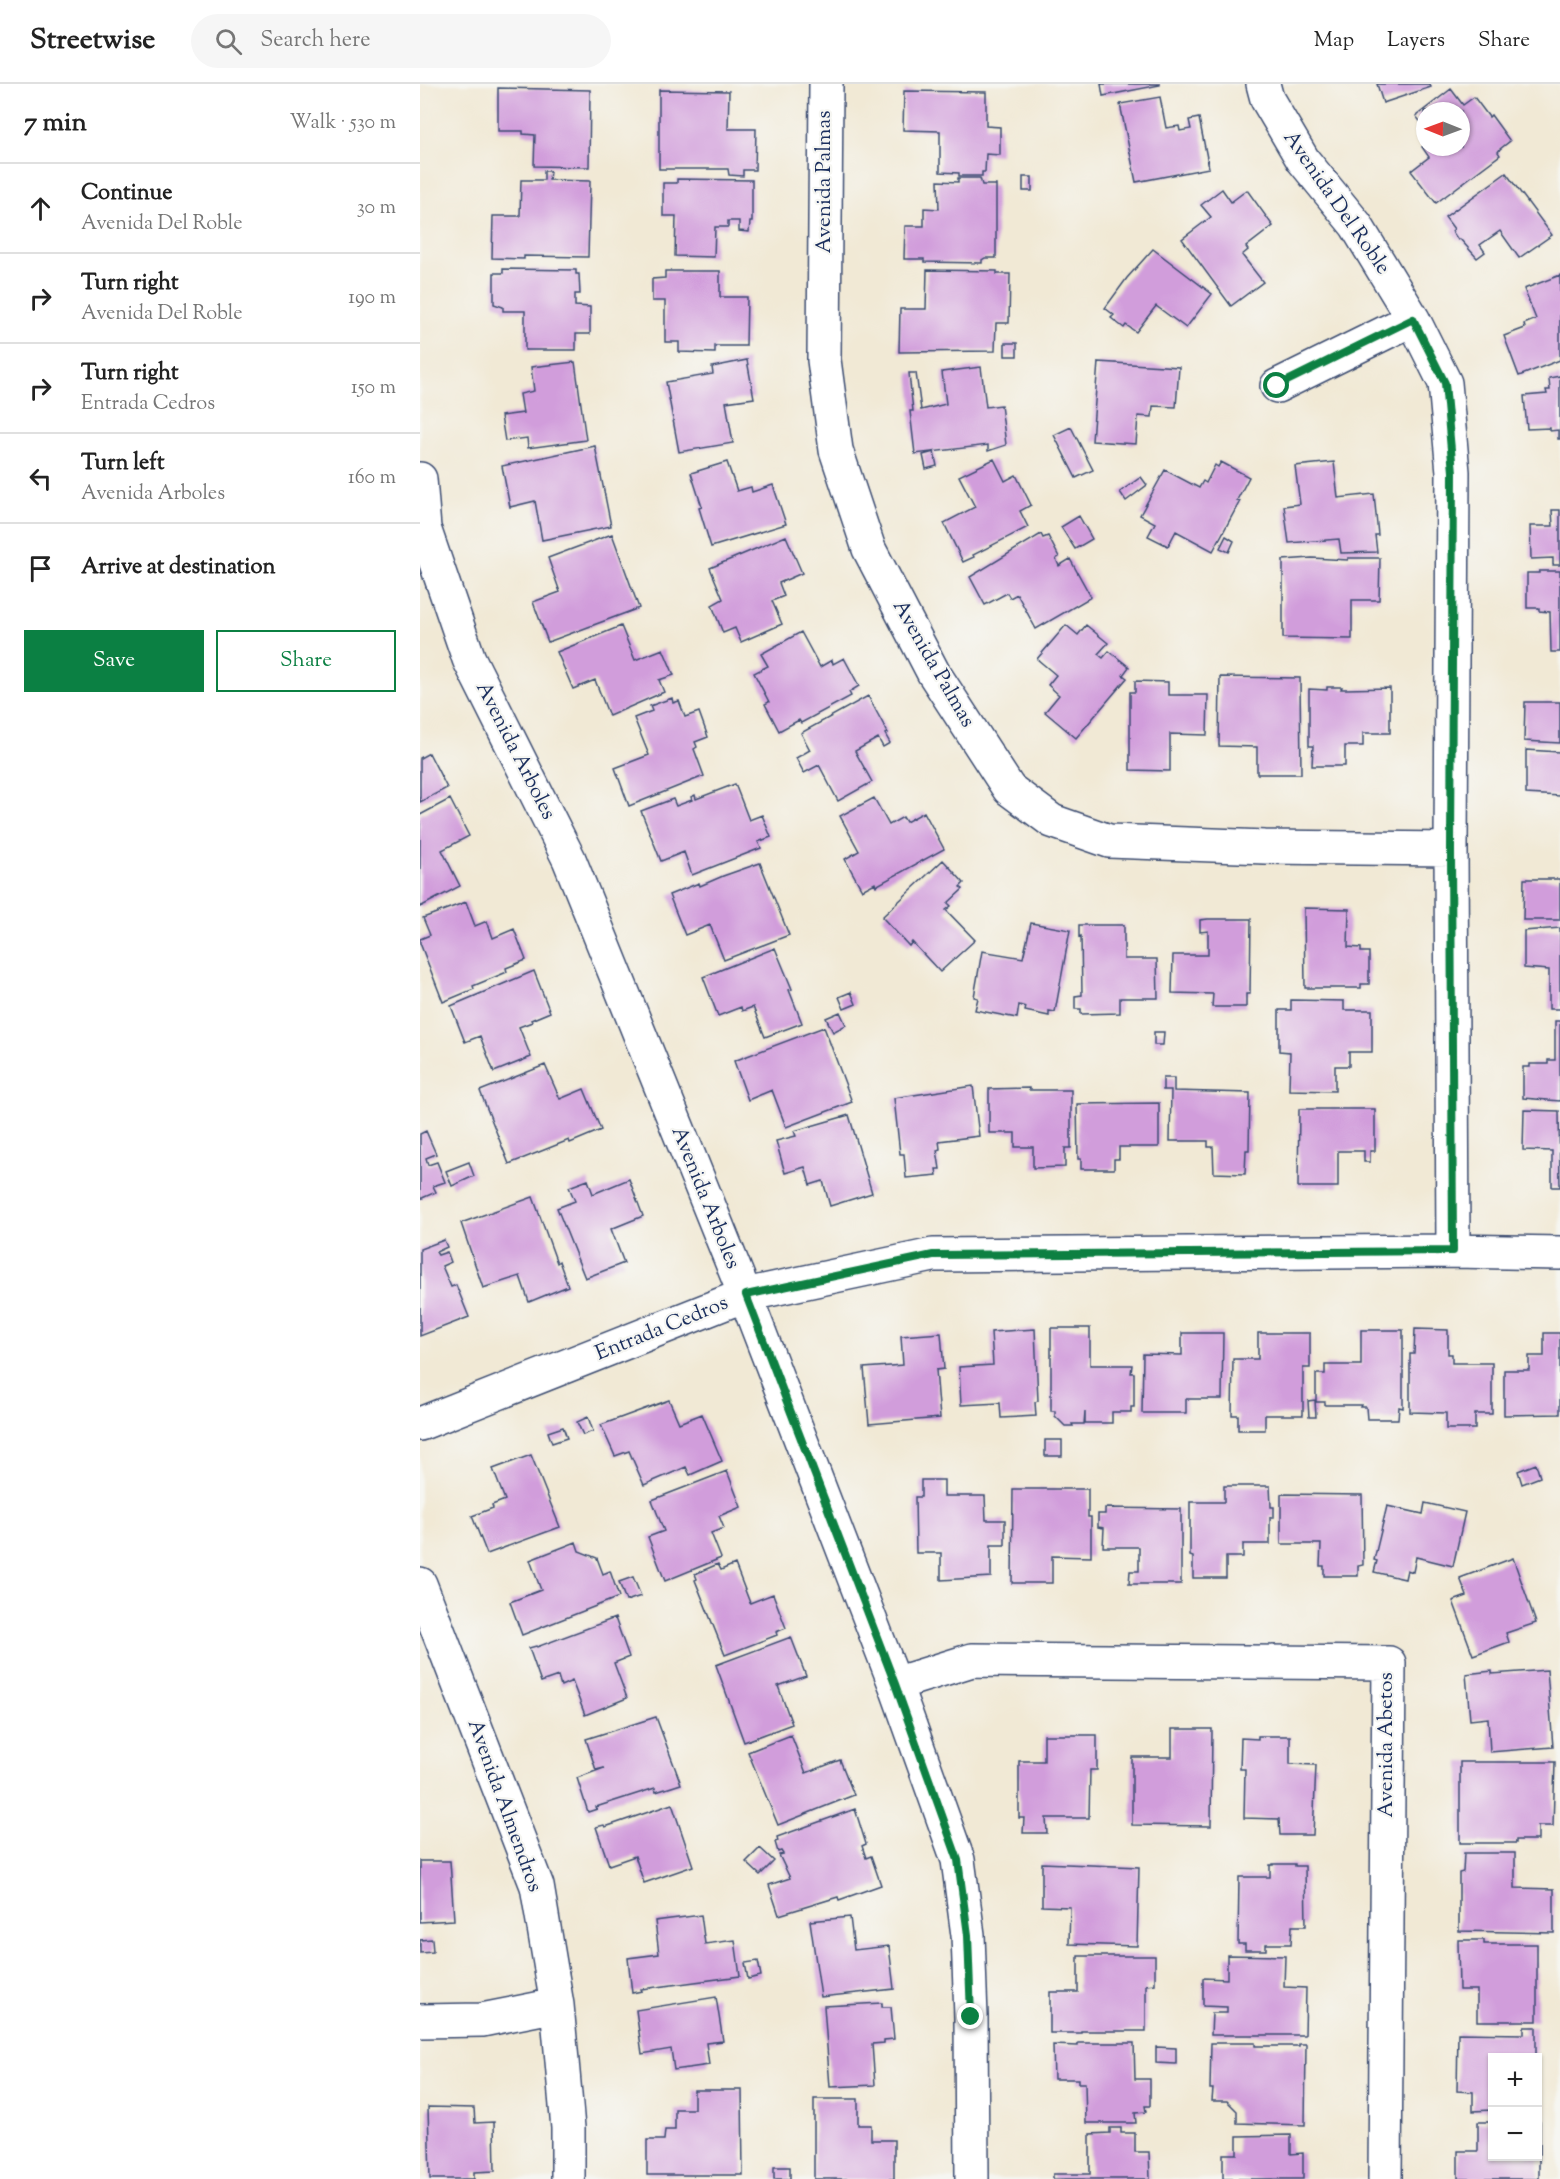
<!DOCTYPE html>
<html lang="en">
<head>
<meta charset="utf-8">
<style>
	:root { --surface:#fff; --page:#f6f6f6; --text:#222; --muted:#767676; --line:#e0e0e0; --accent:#0b8043 }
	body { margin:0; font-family:"Sorts Mill Goudy",serif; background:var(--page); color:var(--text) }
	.controls { position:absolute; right:18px; bottom:18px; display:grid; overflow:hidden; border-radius:0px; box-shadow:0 2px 4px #0004 }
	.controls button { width:54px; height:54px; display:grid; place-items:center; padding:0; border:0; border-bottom:2px solid var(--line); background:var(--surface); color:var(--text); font:30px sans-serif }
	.compass { position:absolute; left:996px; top:18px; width:54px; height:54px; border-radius:50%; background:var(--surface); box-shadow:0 2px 4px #0004; rotate:271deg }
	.stop { position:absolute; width:18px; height:18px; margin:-14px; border:4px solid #0b8043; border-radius:50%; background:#fff }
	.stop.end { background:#0b8043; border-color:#fff; box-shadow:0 2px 6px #0008 }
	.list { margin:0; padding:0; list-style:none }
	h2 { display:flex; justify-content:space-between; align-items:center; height:78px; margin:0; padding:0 24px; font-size:26px }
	h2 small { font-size:20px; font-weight:400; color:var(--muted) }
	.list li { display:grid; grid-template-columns:39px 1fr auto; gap:18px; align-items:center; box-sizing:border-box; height:90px; padding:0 24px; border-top:2px solid var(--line) }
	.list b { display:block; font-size:22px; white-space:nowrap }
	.list p { margin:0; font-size:20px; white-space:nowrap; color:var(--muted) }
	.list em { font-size:20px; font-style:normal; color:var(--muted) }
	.actions { display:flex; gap:12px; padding:18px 24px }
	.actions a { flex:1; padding:14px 0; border:2px solid var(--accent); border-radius:0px; text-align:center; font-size:21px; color:var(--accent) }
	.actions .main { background:var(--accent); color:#fff }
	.icon { flex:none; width:33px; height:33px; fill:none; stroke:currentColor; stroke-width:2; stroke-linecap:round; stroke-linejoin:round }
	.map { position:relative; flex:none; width:1140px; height:2095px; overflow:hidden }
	header { display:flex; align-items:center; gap:36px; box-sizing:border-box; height:84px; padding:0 30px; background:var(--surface); border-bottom:2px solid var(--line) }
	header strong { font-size:28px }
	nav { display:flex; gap:33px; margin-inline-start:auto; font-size:21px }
	.search { width:420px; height:54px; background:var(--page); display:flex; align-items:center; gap:15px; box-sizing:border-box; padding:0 21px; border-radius:33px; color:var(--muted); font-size:22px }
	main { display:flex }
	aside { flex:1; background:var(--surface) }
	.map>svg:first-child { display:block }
	.building { fill:#d19ddb }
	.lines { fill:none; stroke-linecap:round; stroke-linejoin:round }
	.minor-casing { stroke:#3b4b70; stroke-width:36 }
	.minor { stroke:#fff; stroke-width:33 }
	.route { stroke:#0b8043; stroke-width:8 }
	.labels { text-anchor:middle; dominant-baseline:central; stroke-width:4.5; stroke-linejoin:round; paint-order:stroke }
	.street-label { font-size:21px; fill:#1b2f5e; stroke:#f6f6f2 }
</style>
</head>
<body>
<header>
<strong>Streetwise</strong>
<div class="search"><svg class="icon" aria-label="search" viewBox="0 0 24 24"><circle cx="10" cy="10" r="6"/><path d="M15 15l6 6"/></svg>Search here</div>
<nav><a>Map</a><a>Layers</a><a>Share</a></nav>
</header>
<main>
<aside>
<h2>7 min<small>Walk · 530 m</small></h2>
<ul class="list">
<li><svg class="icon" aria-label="ahead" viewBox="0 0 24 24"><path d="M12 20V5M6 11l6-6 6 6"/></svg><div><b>Continue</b><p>Avenida Del Roble</p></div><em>30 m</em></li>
<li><svg class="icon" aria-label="right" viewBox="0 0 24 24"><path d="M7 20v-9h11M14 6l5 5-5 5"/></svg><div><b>Turn right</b><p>Avenida Del Roble</p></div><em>190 m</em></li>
<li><svg class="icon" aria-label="right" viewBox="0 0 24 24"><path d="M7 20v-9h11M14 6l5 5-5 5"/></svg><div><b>Turn right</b><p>Entrada Cedros</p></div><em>150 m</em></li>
<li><svg class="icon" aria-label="left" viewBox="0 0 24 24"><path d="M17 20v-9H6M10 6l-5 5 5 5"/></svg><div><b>Turn left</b><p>Avenida Arboles</p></div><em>160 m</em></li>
<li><svg class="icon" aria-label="arrive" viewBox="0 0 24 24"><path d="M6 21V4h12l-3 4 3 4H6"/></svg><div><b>Arrive at destination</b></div></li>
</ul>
<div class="actions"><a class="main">Save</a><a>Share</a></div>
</aside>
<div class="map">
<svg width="1140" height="2095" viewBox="0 0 1140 2095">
	<rect width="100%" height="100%" fill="#f6f6f2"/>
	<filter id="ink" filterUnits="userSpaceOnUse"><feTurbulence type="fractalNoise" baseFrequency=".0167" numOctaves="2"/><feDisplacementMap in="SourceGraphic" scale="12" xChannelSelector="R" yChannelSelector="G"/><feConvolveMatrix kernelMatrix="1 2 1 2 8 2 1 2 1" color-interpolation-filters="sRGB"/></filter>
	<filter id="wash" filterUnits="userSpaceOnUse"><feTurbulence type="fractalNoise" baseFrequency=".008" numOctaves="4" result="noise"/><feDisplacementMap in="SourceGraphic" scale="24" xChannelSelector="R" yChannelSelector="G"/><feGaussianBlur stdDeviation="1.35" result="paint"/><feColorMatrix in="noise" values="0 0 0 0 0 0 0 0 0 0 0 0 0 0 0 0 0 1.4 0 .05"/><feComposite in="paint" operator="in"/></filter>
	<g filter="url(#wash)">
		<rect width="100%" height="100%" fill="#f1e9d5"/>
		<g id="blocks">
			<path class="building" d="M681 0H740V1L683 12Z
				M957 0H1010L1011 3 963 19Z
				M78 4 170 6 169 83 114 82 115 51 103 50V47H78Z
				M1031 5 1043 21 1054 13 1069 33 1071 31 1090 57 1080 65 1078 68 1080 71 1016 119 991 87 1009 73 1002 63 1005 61V63H1041V27H1005V44L996 32Z
				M239 6 309 7 308 45H336L335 86H323V92L309 91 308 85H239Z
				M484 7 566 8V42L580 43V71L566 70 565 88H562V92H539V89L520 88V47L483 46Z
				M740 13 746 44 759 42 760 47 771 45 769 36 779 34 789 84 716 98 700 20Z
				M124 87H130L129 96 170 97 168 173 104 172V175L72 174 73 132H100L101 96H124Z
				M1086 89 1132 151 1099 174 1080 147 1060 161 1065 168 1057 174 1040 155 1038 156 1032 147 1034 145 1025 133Z
				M603 93H612V107H603Z
				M538 94H560L562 101H576V174H565L562 176V179L504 178V175H484L485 142H504V124L519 125 518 97 538 98Z
				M257 95 332 96V138H330L329 148 319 147V137H308V143H295L294 173 255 172 256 132H243V99H257Z
				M802 105 811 118 827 106 853 142 826 163 828 166 822 171 843 198 811 222 762 155 791 133 781 121Z
				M733 165 792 210 766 244 736 222 716 248 706 241 704 244 691 234 694 231 685 224 707 194Z
				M83 185 156 186V190H159L160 210H155V222L170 223V250H156V266H105V227H83V223L74 220V189H83Z
				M507 186 577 187V190H590L589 239H576L575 267 479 268 480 225H506Z
				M245 187H300V213H327L326 262H295V269L259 268V258H245V217H232V195L245 194Z
				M1140 191V276L1099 292 1084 252 1105 244 1104 240 1116 235 1104 205Z
				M585 259H597V272H585Z
				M327 276 334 314 306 318 313 359 259 368 246 298 293 290 292 283Z
				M155 278 166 356 108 364 107 354 85 357 81 332 103 329 100 310 114 307 111 283Z
				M678 278 759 283 756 323 733 322 732 333 718 332 716 360 672 357Z
				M561 283 566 323 581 321 586 361 568 367V361L495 370 490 327H493L489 289H496L501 326 526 320 522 288Z
				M1140 292V355H1138V346L1130 347V344L1107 345 1104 312 1127 310 1126 306H1130L1129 294Z
				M651 343 673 386 656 394 634 351Z
				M175 362 191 442 122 456 115 417 90 423 82 382Z
				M514 368 517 382 506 385 503 371Z
				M574 375 585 397 596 391 611 421 600 427 608 443 553 471 554 473 543 478 524 439 555 423 539 392Z
				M307 378 317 407 331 403 332 408 353 401 366 440 291 463 279 424 282 423 271 389Z
				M801 378 829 393 817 416 820 417 793 467 756 447 748 462 728 452 735 439 720 431 745 386 779 404 783 397 786 399 795 381 798 383Z
				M914 378 918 414 954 410 958 451H955L957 468 921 469 919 455 869 459 864 422 880 420 875 382Z
				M721 393 727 401 706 417 700 408Z
				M1132 426H1140V481H1133V474L1111 475 1110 442H1133Z
				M659 432 672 455 655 465 641 443Z
				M192 450 219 524 128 558 113 518 140 508 128 474Z
				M621 450 623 454 628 452 639 473 636 475 639 482 650 475 671 513 616 545 597 510 590 514 587 509 565 521 550 493Z
				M366 452 382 489 359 499 364 512 352 517 362 540 321 558 315 544 303 549 292 521 303 515 290 484Z
				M806 452 814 457 809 468 800 464Z
				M892 474 928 476V474H960L959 516H932V555L863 554V476Z
				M1119 487H1140V568H1131L1130 528 1119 527V524H1107V489H1119Z
				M646 541 658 551 666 541 688 559 678 570 683 574 689 567 709 583 703 591 707 594 656 654 625 628 639 611 628 601 636 591 617 575Z
				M201 542 215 576 243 565 254 591 239 596 244 608 189 632 175 596 153 605 137 568Z
				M381 548 400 583 412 576 413 580 424 574 439 602 429 608 431 612 381 639 379 636 359 647 345 620 349 618 334 589 348 582 341 570Z
				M800 593 880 594 881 690H837V663L799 662Z
				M715 597 748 598V611H788L787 651 750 650V687L710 686V608H715Z
				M907 603H922L921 605H926L970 604V649H943V662H925V682H892L893 662H889V605L907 606Z
				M448 612 468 649 465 650 470 659 463 663 458 654 435 667 452 698 418 717 399 681 384 689 376 674 390 666 381 649Z
				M252 614 253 619 259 617 265 633 279 628 288 653 275 658 277 663 274 665 284 692 209 722 195 684 229 671 214 634 232 627 230 622Z
				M1105 618H1140V659L1104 657Z
				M1106 666 1140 668V712L1106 710Z
				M9 669 27 704 0 718V674Z
				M315 700 329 736 342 731 351 753 338 758 341 764 272 791 264 768 241 777 221 727 253 715 256 722 272 716 271 713 275 711 276 715Z
				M454 714 469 741 483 733 486 738 504 728 524 765 456 802 455 799 442 806 425 775 439 767 420 732Z
				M30 715 49 752 22 766 40 802 0 823V731Z
				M523 776 544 799 540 803 543 805 528 819 531 822 526 826 555 856 520 888 492 858 489 862 462 833Z
				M340 779 369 851 304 876 290 841 265 851 249 811 279 799 280 802 303 792Z
				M1104 795H1140V836H1103Z
				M46 818 55 842 67 837 73 854 94 845 106 876 86 884 87 888 53 902 54 905 23 918 0 859V855L10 851 3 834Z
				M884 824 929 825 928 863 941 864V868H949V900H941V904H885Z
				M788 835H831L830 910H826V923H792L793 910 752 909 753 871H788V847L780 848V836Z
				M611 839 650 846 635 928 629 927V932L605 927 606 923 599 921 597 934 555 926 558 914 554 913 562 867 603 874Z
				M659 841H704V875H737L738 914H700V929L661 930V925H655V912L662 911 661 852 659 853Z
				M1140 844V925H1129V886L1104 884V847Z
				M355 864 372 905 369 906 382 939 345 953 333 923 322 927 321 923 298 932 283 893Z
				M114 887 130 928 111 936 112 938 99 943 111 973 74 988 60 952 45 958 31 922Z
				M431 908 436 920 424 925 419 913Z
				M871 916 924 917V926H952V968H929V982H915V1007L869 1006 870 968 859 967V926H871Z
				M420 928 426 941 413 948 406 934Z
				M1135 937H1140V1017L1103 1014V983H1110V980H1128V976H1135Z
				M404 943 432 1018 366 1043 352 1006 328 1016 314 977Z
				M734 948H744L743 961H734Z
				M125 981 140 1015 164 1005 181 1046 150 1059 149 1056 89 1080 60 1007Z
				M743 994H754V1007L830 1009 829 1066H826L825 1090 794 1089 793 1063H788V1057H750L751 1006H743Z
				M553 1002 559 1052 519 1057 520 1065 517 1066 520 1085H516L517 1091 486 1094 484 1070H480L474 1014Z
				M609 1004V1006H651V1064H645V1083L613 1084V1063H595V1049H569V1005Z
				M739 1019V1063H699V1075H694V1085H661V1075H658L657 1020Z
				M879 1025H955V1067H950V1078H944V1067H918V1103H878Z
				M1104 1026 1139 1027 1140 1103H1132V1067L1103 1066Z
				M429 1031 452 1109 410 1122 403 1097 390 1101 385 1083 365 1089 356 1057 376 1052 374 1047Z
				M6 1047 16 1070 6 1074 8 1081 17 1078 25 1098 13 1102 16 1108 0 1115V1050Z
				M49 1078 54 1092 32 1102 26 1087Z
				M209 1095 223 1132 191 1145 204 1179 165 1194 137 1124 155 1117 149 1103 168 1096 173 1110Z
				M113 1113 137 1179 139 1177 148 1202 109 1218 100 1192 63 1204 41 1139Z
				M24 1156 27 1163 16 1168 18 1171 27 1168 31 1178 22 1182 31 1203 36 1201 49 1233 0 1252V1165Z
				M631 1244H670V1281H712L711 1289H714V1323H711V1328H692V1339H665V1327L664 1340H652L653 1342H645L635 1332V1327H631Z
				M615 1245 618 1317 615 1318 616 1332 581 1334 580 1319 541 1321 539 1283 573 1281 571 1248Z
				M995 1245 1028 1246V1270H1032V1279H1072V1330H1055V1345H1026V1329L990 1328V1270H994Z
				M941 1246H983V1324L979 1323 978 1335H947L946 1323H940L941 1321H905V1318H896V1290H905V1281H941Z
				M521 1249 524 1285 516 1286 520 1334 449 1340 444 1284 483 1281 481 1252Z
				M762 1249H803L802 1315H766V1329H722L723 1270 762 1271Z
				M838 1249H890V1284H883V1331H845V1346H818V1331H812L813 1275H838Z
				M1124 1249H1140V1330L1084 1331V1286H1109V1272H1124Z
				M249 1316 259 1339 282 1330 302 1377 270 1391 266 1383 224 1401 209 1367 195 1372 181 1341Z
				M895 1316 896 1333H889L888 1317Z
				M168 1333 173 1347 163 1351 157 1338Z
				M143 1343 147 1354 132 1359 128 1348Z
				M625 1356H642V1372H625Z
				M111 1371 140 1443 67 1470 52 1432 73 1424 72 1421 85 1416 73 1385Z
				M1116 1380 1120 1393 1102 1400 1098 1387Z
				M307 1387 321 1423 299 1432 304 1444 291 1449 301 1474 245 1497 228 1453 244 1447 232 1416Z
				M501 1396H524V1412H565L566 1436H585V1461H571V1493L521 1496V1469H496L495 1413H501Z
				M804 1402H850L851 1423H854V1433H850V1460H823V1473H806V1494H773V1473L770 1472V1418H804Z
				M593 1405H668V1433H671V1473L632 1472V1499H592Z
				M861 1410 942 1411 943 1481 938 1482V1492H904V1482H900L901 1460H861Z
				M1005 1419 1045 1428 1033 1482 996 1473 993 1488 987 1486 985 1495 954 1488 957 1477 954 1476 967 1422 1003 1430Z
				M685 1424 761 1425V1500H709L710 1487H719V1463H683L684 1444 678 1443V1430H685Z
				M156 1458 159 1467 177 1474 183 1490 190 1487 199 1513 102 1551 90 1518 121 1506 110 1476Z
				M1093 1474 1116 1539 1086 1549 1089 1558 1053 1571 1033 1517 1047 1512 1040 1494Z
				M298 1480 301 1486 315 1480 330 1519 353 1510 366 1544 356 1548 357 1551 305 1571 275 1496 277 1495 275 1490Z
				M213 1493 221 1512 206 1517 199 1498Z
				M195 1534 209 1573 194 1579 207 1614 165 1631 152 1597 141 1602 138 1592 121 1598 109 1564 116 1562 117 1563Z
				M371 1553 386 1592 358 1602 372 1640 324 1658 296 1581Z
				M1127 1586 1133 1663 1070 1668 1068 1634 1050 1636 1046 1590 1072 1587V1590Z
				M236 1633 261 1700 236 1708 235 1704 176 1723 177 1725 168 1728 157 1694 184 1684 176 1686 166 1655Z
				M752 1645H792L791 1742 712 1741V1673H752Z
				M371 1651 386 1689 420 1676 434 1711 358 1741 328 1668Z
				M624 1651H677V1686H670L669 1734H626L627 1749H603L604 1734H599V1677H624Z
				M838 1652H870V1680L896 1681 893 1751H860L859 1735 824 1734 825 1685H820L821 1654 838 1655Z
				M1040 1678H1135L1133 1742H1118V1756H1096V1759H1040Z
				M252 1720 273 1782 224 1799 215 1772 189 1781 176 1743 184 1741 185 1743Z
				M435 1725 446 1760 442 1762 446 1774 451 1772 461 1801 419 1816 418 1813 359 1831 349 1801 370 1794 359 1771 363 1770 361 1767 358 1768 355 1758 358 1757 357 1753Z
				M340 1764 354 1777 340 1791 326 1778Z
				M1044 1769H1095V1804L1134 1805V1849L1039 1847V1789L1043 1788Z
				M0 1777H30L34 1836 0 1838Z
				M622 1779 719 1783 717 1862 649 1860 650 1823 622 1822Z
				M853 1780H875V1782H885L886 1842H872L871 1860H846V1866H825V1860H818L819 1793H850V1781H853Z
				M281 1831 285 1860 315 1856 320 1892 221 1905 222 1907 212 1909 208 1874 239 1870 235 1837Z
				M430 1833 434 1866 469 1862 474 1905 401 1913 390 1837Z
				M12 1855 13 1868 0 1869V1856Z
				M1038 1856H1064V1860H1117V1937H1057V1906H1039Z
				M807 1871 865 1872 864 1903 886 1904 885 1951H791L792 1929H807V1923L783 1922V1894L807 1895Z
				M658 1872H735V1900L726 1901V1947H661V1949H630V1908H658Z
				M338 1877 341 1892 328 1895 325 1879Z
				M296 1913 303 1957 286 1959 289 1981 254 1986 251 1965 222 1970 216 1926Z
				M462 1919V1923H471L474 1955 464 1956V1959L452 1960 455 2001 410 2003 404 1922Z
				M1104 1943H1116V1974H1072V2026L1053 2027V2008L1037 2007 1038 1949 1104 1950Z
				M658 1959H714L715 1995H730V2022H725L726 2028 715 2029 716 2039H666L665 1999H658V1995H634L633 1961 658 1962Z
				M791 1959H835V1962H879V1960H886L885 2041 817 2039V2027L807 2017H792L793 2005H790Z
				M736 1963 756 1964V1980L736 1979Z
				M274 2006H322L323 2091H227V2056H244L245 2046H255V2025H274Z
				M394 2015H438V2041H451V2056H474V2095H394Z
				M8 2023 54 2024 55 2039 74 2038 75 2087 54 2088V2095H10Z
				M1058 2038H1072V2072H1119V2095H1038V2067H1058Z
				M1118 2038H1120V2070H1118Z
				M690 2044H701V2049H715V2068H729L730 2095H633V2090H670V2050L690 2049Z
				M871 2051V2070L883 2069V2095H803V2070H817V2052Z
				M354 2083H370V2095H354Z"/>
		</g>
	</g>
	<g filter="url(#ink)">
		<use href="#blocks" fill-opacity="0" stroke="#3b4b70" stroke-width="1.5"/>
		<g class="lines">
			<g class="minor-casing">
				<path id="minor" d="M406 0 404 276 416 366 449 465 513 588 589 705 632 737 689 757 845 763 1031 765
					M843 0 847 15 883 76 936 141 993 235 1025 299 1033 388 1031 765 1033 1167
					M857 302 993 235
					M0 395 4 444 49 575 149 775 325 1211 475 1600 538 1776 548 1851 551 1933 552 2095
					M0 1340 325 1211 513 1171 1033 1167 1140 1169
					M0 1500 117 1802 137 1921 148 2044V2095
					M475 1600 552 1576 969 1579 965 2095
					M0 1937 62 1936 137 1921"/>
			</g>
			<use href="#minor" class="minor"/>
		</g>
	</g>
	<g class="lines" filter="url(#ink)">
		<path class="route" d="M551 1933 548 1851 538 1776 475 1600 326 1211 513 1171 1033 1167 1031 765 1033 388 1025 299 993 235 857 302"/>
	</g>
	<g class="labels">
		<g class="street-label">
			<text transform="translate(405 98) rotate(-90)">Avenida Palmas</text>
			<text transform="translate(916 119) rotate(55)">Avenida Del Roble</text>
			<text transform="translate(513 580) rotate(60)">Avenida Palmas</text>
			<text transform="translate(95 667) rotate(63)">Avenida Arboles</text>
			<text transform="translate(285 1114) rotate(68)">Avenida Arboles</text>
			<text transform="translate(242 1245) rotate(-22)">Entrada Cedros</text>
			<text transform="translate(967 1661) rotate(-90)">Avenida Abetos</text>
			<text transform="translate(84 1722) rotate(70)">Avenida Almendros</text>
		</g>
	</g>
</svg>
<div class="controls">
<button>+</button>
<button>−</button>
</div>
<svg class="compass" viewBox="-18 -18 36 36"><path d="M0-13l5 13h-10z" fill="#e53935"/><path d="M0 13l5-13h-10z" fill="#767676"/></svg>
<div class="stop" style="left:857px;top:302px"></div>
<div class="stop end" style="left:551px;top:1933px"></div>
</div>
</main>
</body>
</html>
